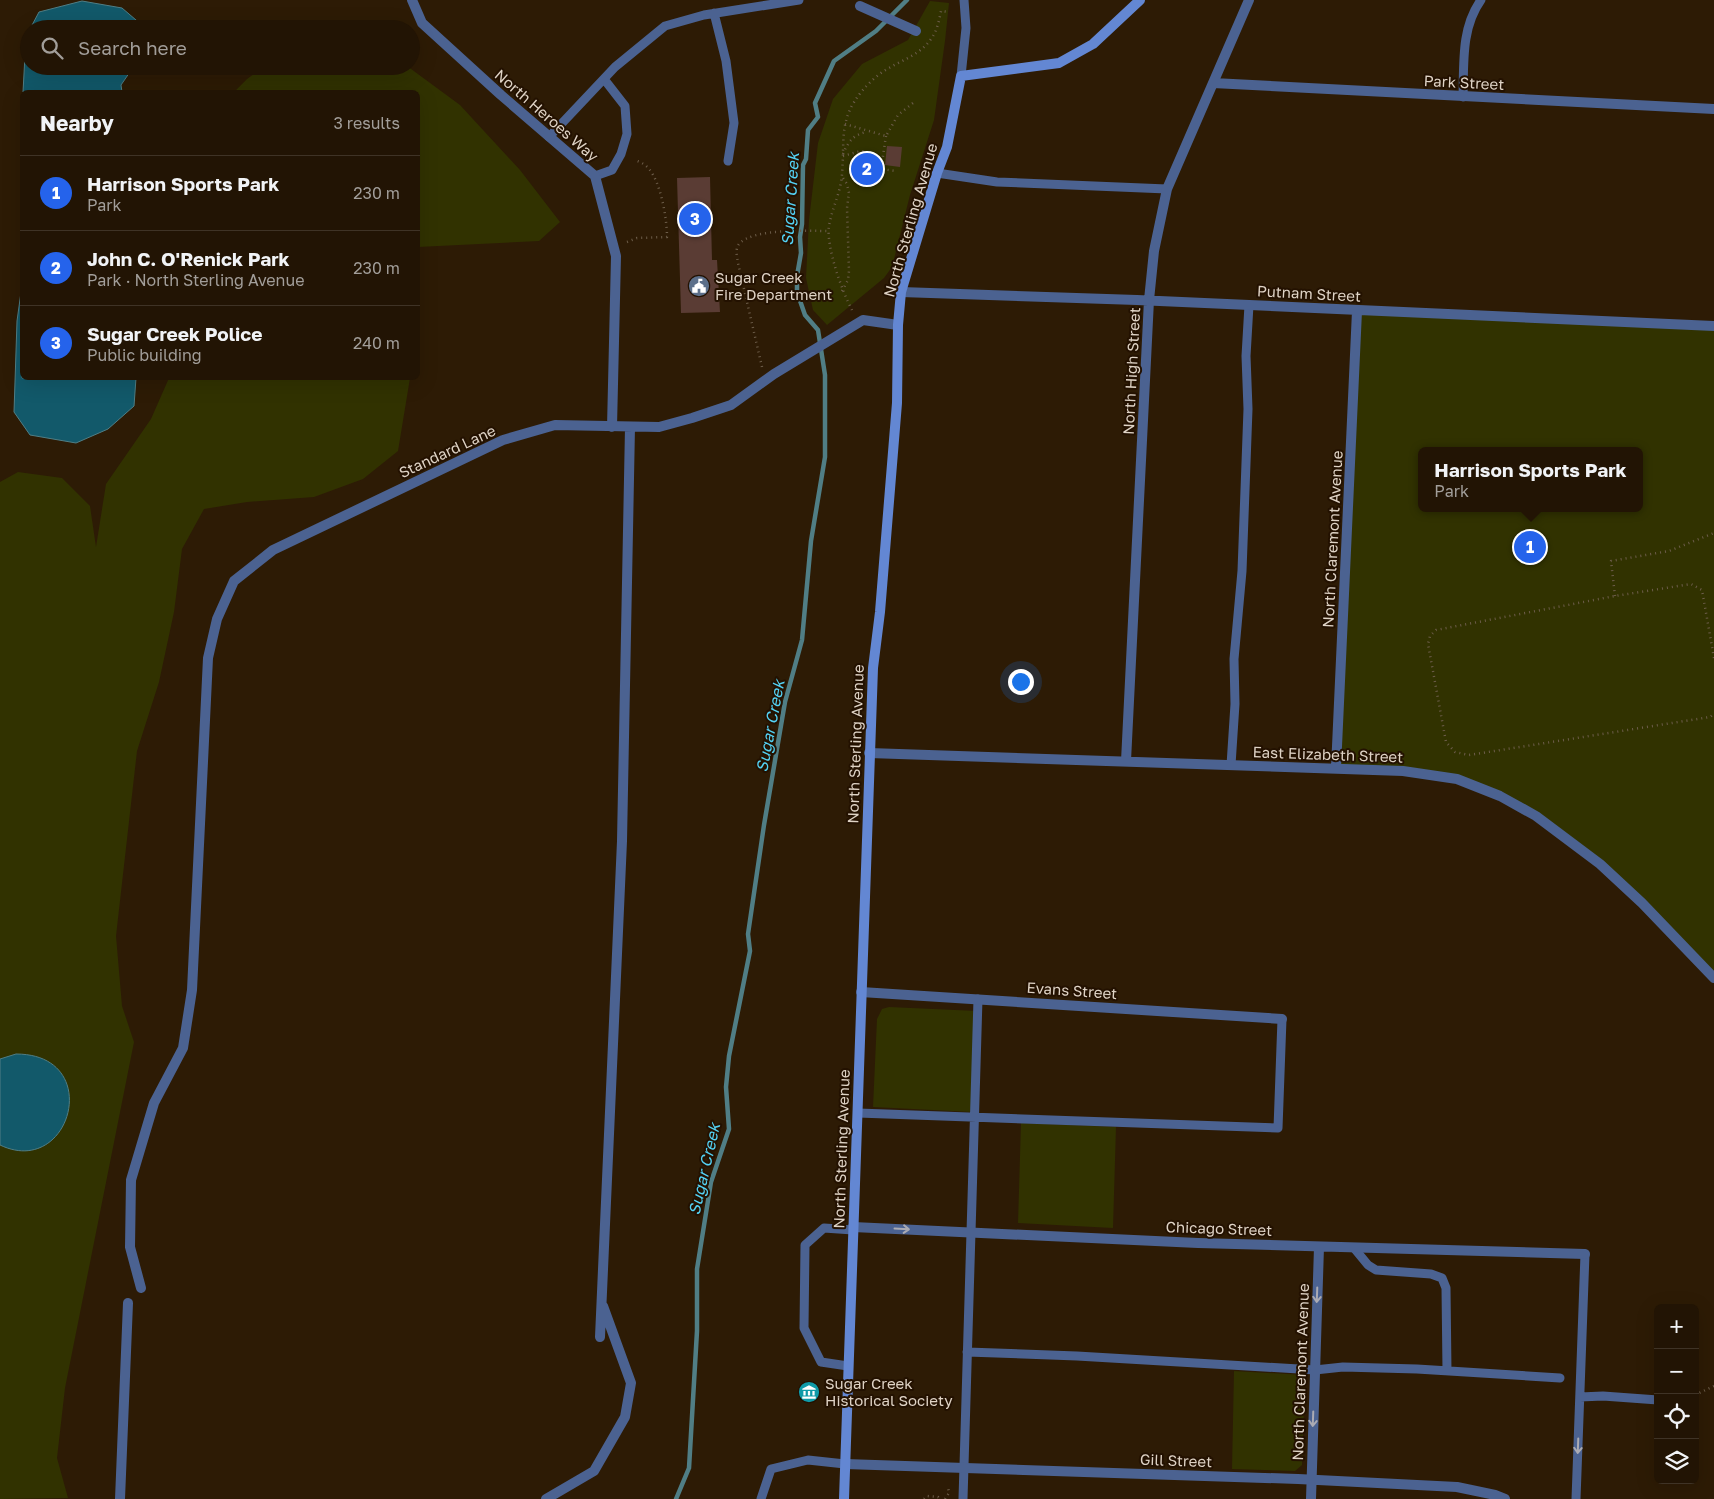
<!DOCTYPE html>
<html lang="en">
<head>
<meta charset="utf-8">
<style>
	:root { --surface:#221404; --page:#2e2113; --text:#f1f3f6; --muted:#a29e9a; --line:#3f3326; --accent:#2563eb }
	body { margin:0; font-family:"Golos Text",sans-serif; background:var(--page); color:var(--text) }
	.controls { position:absolute; right:15px; bottom:15px; display:grid; overflow:hidden; border-radius:8px; box-shadow:0 5px 20px #0002 }
	.controls button { width:45px; height:45px; display:grid; place-items:center; padding:0; border:0; border-bottom:1px solid var(--line); background:var(--surface); color:var(--text); font:25px sans-serif }
	.you { position:absolute; left:1020px; top:681px; width:18px; height:18px; margin:-12px; border:4px solid #fff; border-radius:50%; background:#1a73e8; box-shadow:0 0 0 8px #1a73e833 }
	.badge { display:grid; place-items:center; width:32px; height:32px; border-radius:50%; background:var(--accent); color:#fff; font-size:16px; font-weight:700 }
	.pin { position:absolute; translate:-50% -50%; border:2px solid #fff; box-shadow:0 1px 5px #0006 }
	.popup { position:absolute; left:1418px; top:447px; width:225px; height:65px; box-sizing:border-box; display:grid; place-content:center; border-radius:8px; background:var(--surface); filter:drop-shadow(0 1px 4px #0005); font-size:16px; white-space:nowrap; color:var(--muted) }
	.popup b { font-size:19px; color:var(--text) }
	.popup::after { content:''; position:absolute; left:50%; top:100%; margin-left:-10px; border:10px solid transparent; border-top-color:var(--surface) }
	.list { margin:0; padding:0; list-style:none }
	h2 { display:flex; justify-content:space-between; align-items:center; height:65px; margin:0; padding:0 20px; font-size:21px }
	h2 small { font-size:16px; font-weight:400; color:var(--muted) }
	.list li { display:grid; grid-template-columns:32px 1fr auto; gap:15px; align-items:center; box-sizing:border-box; height:75px; padding:0 20px; border-top:1px solid var(--line) }
	.list b { display:block; font-size:19px; white-space:nowrap }
	.list p { margin:0; font-size:16px; white-space:nowrap; color:var(--muted) }
	.list em { font-size:16px; font-style:normal; color:var(--muted) }
	.icon { flex:none; width:28px; height:28px; fill:none; stroke:currentColor; stroke-width:2; stroke-linecap:round; stroke-linejoin:round }
	.map { position:relative; flex:none; width:1714px; height:1499px; overflow:hidden }
	.search { position:absolute; background:var(--surface); box-shadow:0 5px 20px #0002; left:20px; top:20px; width:400px; height:55px; display:flex; align-items:center; gap:12px; box-sizing:border-box; padding:0 18px; border-radius:28px; color:var(--muted); font-size:19px }
	.panel { position:absolute; background:var(--surface); box-shadow:0 5px 20px #0002; left:20px; top:90px; width:400px; height:290px; border-radius:8px }
	.map>svg:first-child { display:block }
	.green { fill:#313200; fill-rule:evenodd }
	.water { fill:#12596a; stroke:#507e85 }
	.lines { fill:none; stroke-linecap:round; stroke-linejoin:round }
	.stream { stroke:#507e85; stroke-width:4.5 }
	.building { fill:#5a3c34 }
	.path { stroke:#6d5d4a; stroke-width:2.5; stroke-dasharray:1 4; stroke-linecap:butt }
	.service { stroke:#4b6291; stroke-width:9 }
	.minor { stroke:#4b6291; stroke-width:10 }
	.secondary { stroke:#6387d3; stroke-width:10 }
	.oneway { stroke:#ababb3 }
	.labels { text-anchor:middle; dominant-baseline:central; stroke-width:4; stroke-linejoin:round; paint-order:stroke }
	.street-label { font-size:15px; fill:#dfd3c5; stroke:#231100 }
	.poi-label { font-size:15px; fill:#dfd3c5; stroke:#231100; text-anchor:start }
	.water-label { font-size:16px; font-style:italic; fill:#54d2f4; stroke:#231100 }
</style>
</head>
<body>
<div class="map">
<svg width="1714" height="1499" viewBox="0 0 1714 1499">
	<rect width="100%" height="100%" fill="#2d1b05"/>
	<path class="green" d="M930 1 949 3 945 41 934 120 910 195 892 267 884 278 827 325 813 310 806 278 809 220 818 143 833 99 862 64 908 40Z
		M265 66H407L460 105 520 170 560 222 539 241 418 247V92H234L247 79Z
		M1357 311 1714 326V978L1642 903 1536 816 1457 779 1336 768ZM1421 451H1639V508H1421Z
		M169 378H410L398 451 363 479 314 497 247 502 204 509 182 549 174 612 159 682 137 751 116 936 122 1006 134 1042 65 1388 57 1458 68 1498 0 1499V482L18 472 62 478 90 506 96 547 106 484 151 419Z
		M889 1007 977 1011 972 1112 873 1107 877 1019 882 1009Z
		M1021 1123 1116 1127 1113 1228 1018 1223Z
		M1234 1371 1305 1375 1302 1465 1295 1471 1232 1469Z"/>
	<path class="water" d="M82 1 122 8 143 26V29H30L39 12Z
		M29 31V66H134L121 85 122 92H23L26 37Z
		M22 285V378H136L134 406 108 429 76 443 30 435 14 412 17 321Z
		M16 1054C105 1054 71 1179 0 1145V1059Z"/>
	<g class="lines">
		<path class="stream" d="M676 1499 689 1468 697 1331V1269L711 1182 729 1129 726 1087 729 1056 750 951 748 934 764 825 785 702 802 640 811 541 825 457V375L818 330 805 315 797 292V276L801 253 800 237 802 224 803 165 806 159 808 130 818 117 815 103 834 61 876 31 907 0"/>
	</g>
	<path class="building" d="M887 146 902 147 900 167 885 165Z
		M710 177 712 260H717L720 312 681 313 677 178Z"/>
	<g class="lines">
		<path class="path" d="M845 124 886 136 898 115 913 103
			M886 136 881 169 896 171
			M843 154C848 142 853 135 866 132
			M843 156 861 151 869 153
			M627 242 637 238 667 237C667 219 661 183 649 169 645 164 640 162 635 160
			M842 291 848 280 849 271 847 208 849 193 847 184 843 178
			M852 310C842 291 826 247 829 226 832 208 841 192 842 174 845 141 838 120 862 91 868 84 876 76 884 71 901 60 919 56 931 39 937 31 939 21 941 11L949 12
			M762 367 738 263C737 257 735 249 739 244 753 228 808 231 828 231
			M1615 596 1611 561 1669 551 1714 533
			M1714 658 1702 590 1691 584 1615 596 1436 630 1430 636 1428 644 1446 742 1455 752 1469 755 1710 717 1714 714
			M1695 1395 1714 1386
			M924 1499 927 1496 938 1497 940 1499
			M945 1499 949 1493 948 1487"/>
		<path class="service" d="M714 13 726 61 734 123 728 161
			M961 76 966 28 964 0
			M1463 97C1464 63 1461 28 1481 0
			M549 137 615 67 665 26 704 15 799 0
			M937 173 997 182 1167 189
			M595 176 612 170 621 154 627 134 625 106 604 79
			M1231 765 1235 704 1234 659 1242 571 1248 409 1246 356 1249 305
			M858 1113 1278 1128 1282 1019
			M1354 1248 1368 1265 1376 1270 1431 1274 1442 1278 1446 1288 1447 1371
			M967 1352 1077 1356 1315 1370 1343 1367 1417 1369 1560 1378
			M848 1366 821 1362 804 1328 805 1245 824 1228 853 1230
			M1580 1397 1603 1396 1658 1400
			M761 1499 771 1469 808 1460 845 1464
			M963 1499 978 999
			M1576 1499 1585 1254"/>
		<path class="minor" d="M412 0 422 23 501 95 595 176 616 256 612 427
			M860 6 916 31
			M1213 83 1714 109
			M901 292 1137 300 1714 326
			M869 753 1403 771 1457 779 1500 796 1536 816 1600 864 1642 903 1714 978
			M1126 761 1149 300 1154 251 1167 189 1249 0
			M1336 768 1357 311
			M861 992 1282 1019
			M853 1227 1198 1243 1585 1254
			M141 1288 130 1247 131 1180 154 1103 183 1048 192 990 208 658 217 619 234 581 273 550 503 440 555 425 659 427 692 418 731 405 774 374 863 320 898 325
			M600 1337 622 841 630 427
			M845 1464 1298 1479 1457 1487 1495 1495 1505 1499
			M120 1499 128 1303
			M546 1499 594 1471 625 1417 631 1383 603 1306
			M1311 1499 1319 1247"/>
		<path class="secondary" d="M844 1499 873 668 880 612 897 403 898 325 901 292 937 173 947 147 961 76 1059 63 1093 44 1140 0"/>
	</g>
	<defs><path id="oneway-shaft" d="M-6 0H5M1.5-3L5.5 0L1.5 3" fill="none" stroke-width="1.6" stroke-linecap="round" stroke-linejoin="round" transform="scale(1.25)"/></defs>
	<g class="oneway">
		<use href="#oneway-shaft" transform="translate(902 1229) rotate(3)"/>
		<use href="#oneway-shaft" transform="translate(1317 1295) rotate(92)"/>
		<use href="#oneway-shaft" transform="translate(1313 1419) rotate(92)"/>
		<use href="#oneway-shaft" transform="translate(1578 1446) rotate(92)"/>
	</g>
	<defs>
		<g id="civic-disc" transform="scale(1.125)"><circle r="9.5" fill="#5c6f8a" stroke="#231100"/><path d="M-.6-6.5H3V-4.5H.6V-3L4-1V1h2V6H-6V1h2V-1L-.6-3ZM-1.2 2.5V6h2.4V2.5Z" fill="#fff"/></g>
		<g id="museum-disc" transform="scale(1.125)"><circle r="9.5" fill="#0f9aa8" stroke="#231100"/><path d="M0-6L6-3V-2H-6V-3ZM-5-1h2V3h-2ZM-1-1h2V3h-2ZM3-1h2V3H3ZM-6 4H6V6H-6Z" fill="#fff"/></g>
	</defs>
	<g fill-rule="evenodd">
		<use href="#civic-disc" x="699" y="286"/>
		<use href="#museum-disc" x="809" y="1392"/>
	</g>
	<g class="labels">
		<g class="street-label">
			<text transform="translate(1464 82) rotate(3)">Park Street</text>
			<text transform="translate(547 115) rotate(41)">North Heroes Way</text>
			<text transform="translate(910 220) rotate(-74)">North Sterling Avenue</text>
			<text transform="translate(1309 293) rotate(3)">Putnam Street</text>
			<text transform="translate(1131 371) rotate(-87)">North High Street</text>
			<text transform="translate(447 451) rotate(-25)">Standard Lane</text>
			<text transform="translate(1332 539) rotate(-87)">North Claremont Avenue</text>
			<text transform="translate(855 744) rotate(-88)">North Sterling Avenue</text>
			<text transform="translate(1328 754) rotate(2)">East Elizabeth Street</text>
			<text transform="translate(1072 990) rotate(4)">Evans Street</text>
			<text transform="translate(841 1149) rotate(-88)">North Sterling Avenue</text>
			<text transform="translate(1219 1228) rotate(2)">Chicago Street</text>
			<text transform="translate(1300 1372) rotate(-88)">North Claremont Avenue</text>
			<text transform="translate(1176 1460) rotate(2)">Gill Street</text>
		</g>
		<g class="poi-label">
			<text x="715" y="277">Sugar Creek<tspan x="715" dy="17">Fire Department</tspan></text>
			<text x="825" y="1383">Sugar Creek<tspan x="825" dy="17">Historical Society</tspan></text>
		</g>
		<g class="water-label">
			<text transform="translate(790 199) rotate(-86)">Sugar Creek</text>
			<text transform="translate(770 726) rotate(-79)">Sugar Creek</text>
			<text transform="translate(704 1169) rotate(-77)">Sugar Creek</text>
		</g>
	</g>
</svg>
<div class="controls">
<button>+</button>
<button>−</button>
<button><svg class="icon" aria-label="locate" viewBox="0 0 24 24"><circle cx="12" cy="12" r="6"/><path d="M12 2v4M12 18v4M2 12h4M18 12h4"/></svg></button>
<button><svg class="icon" aria-label="layers" viewBox="0 0 24 24"><path d="M12 4l9 5-9 5-9-5zM3 14l9 5 9-5"/></svg></button>
</div>
<div class="you"></div>
<div class="pin badge" style="left:1530px;top:547px">1</div>
<div class="popup"><b>Harrison Sports Park</b>Park</div>
<div class="pin badge" style="left:867px;top:169px">2</div>
<div class="pin badge" style="left:695px;top:219px">3</div>
<div class="search"><svg class="icon" aria-label="search" viewBox="0 0 24 24"><circle cx="10" cy="10" r="6"/><path d="M15 15l6 6"/></svg>Search here</div>
<section class="panel">
<h2>Nearby<small>3 results</small></h2>
<ul class="list">
<li><span class="badge">1</span><div><b>Harrison Sports Park</b><p>Park</p></div><em>230 m</em></li>
<li><span class="badge">2</span><div><b>John C. O'Renick Park</b><p>Park · North Sterling Avenue</p></div><em>230 m</em></li>
<li><span class="badge">3</span><div><b>Sugar Creek Police</b><p>Public building</p></div><em>240 m</em></li>
</ul>
</section>
</div>
</body>
</html>
